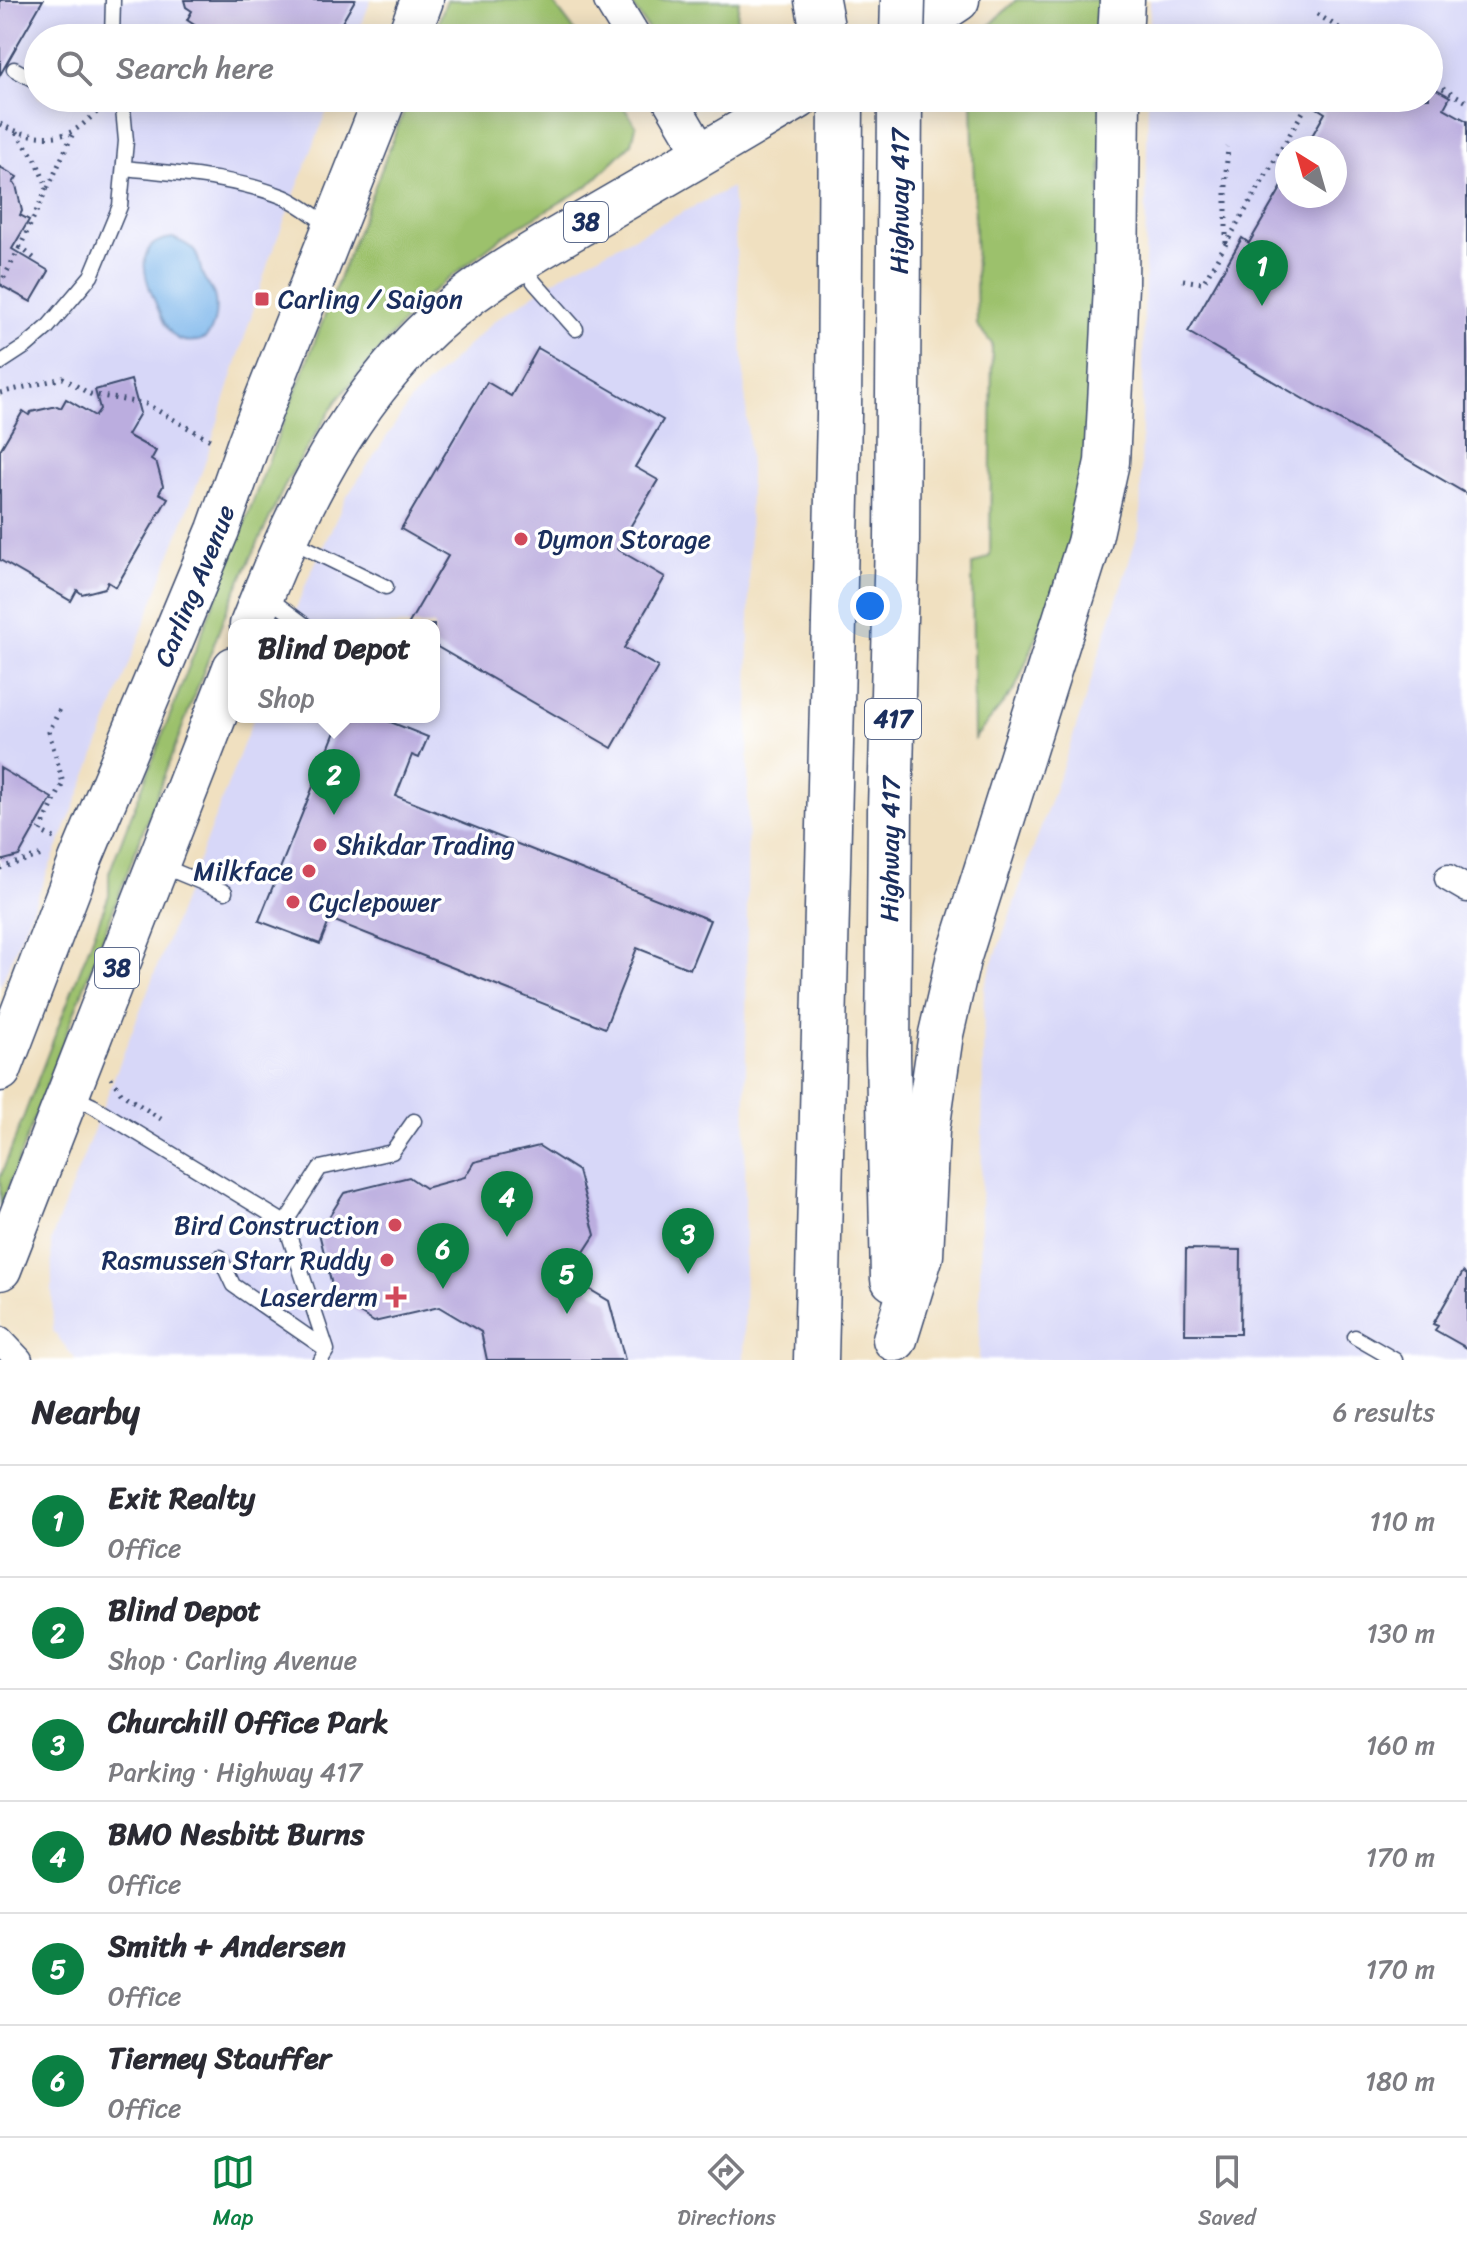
<!DOCTYPE html>
<html lang="en">
<head>
<meta charset="utf-8">
<style>
	:root { --surface:#fff; --page:#f7f7f7; --text:#2b2b33; --muted:#7c7c81; --line:#e1e1e2; --accent:#0b8043 }
	body { margin:0; font-family:Sriracha,sans-serif; background:var(--page); color:var(--text) }
	.compass { position:absolute; left:1275px; top:136px; width:72px; height:72px; border-radius:50%; background:var(--surface); box-shadow:0 4px 20px #0003; rotate:323deg }
	.you { position:absolute; left:870px; top:606px; width:28px; height:28px; margin:-20px; border:6px solid #fff; border-radius:50%; background:#1a73e8; box-shadow:0 0 0 12px #1a73e833 }
	.badge { display:grid; place-items:center; width:52px; height:52px; border-radius:50%; background:var(--accent); color:#fff; font-size:26px; font-weight:700 }
	.pin { position:absolute; translate:-50% -66px; filter:drop-shadow(0 2px 4px #0008) }
	.pin::after { content:''; position:absolute; top:42px; width:28px; height:24px; background:inherit; clip-path:polygon(0 0,100% 0,50% 100%) }
	.popup { position:absolute; left:228px; top:619px; width:212px; height:104px; box-sizing:border-box; display:grid; place-content:center; border-radius:16px; background:var(--surface); filter:drop-shadow(0 2px 6px #0005); font-size:26px; white-space:nowrap; color:var(--muted) }
	.popup b { font-size:30px; color:var(--text) }
	.popup::after { content:''; position:absolute; left:50%; top:100%; margin-left:-16px; border:16px solid transparent; border-top-color:var(--surface) }
	.list { margin:0; padding:0; list-style:none }
	h2 { display:flex; justify-content:space-between; align-items:center; height:104px; margin:0; padding:0 32px; font-size:34px }
	h2 small { font-size:26px; font-weight:400; color:var(--muted) }
	.list li { display:grid; grid-template-columns:52px 1fr auto; gap:24px; align-items:center; box-sizing:border-box; height:112px; padding:0 32px; border-top:2px solid var(--line) }
	.list b { display:block; font-size:30px; white-space:nowrap }
	.list p { margin:0; font-size:26px; white-space:nowrap; color:var(--muted) }
	.list em { font-size:26px; font-style:normal; color:var(--muted) }
	.icon { flex:none; width:44px; height:44px; fill:none; stroke:currentColor; stroke-width:2; stroke-linecap:round; stroke-linejoin:round }
	.map { position:relative; flex:none; width:1467px; height:1360px; overflow:hidden }
	.search { position:absolute; background:var(--surface); box-shadow:0 4px 20px #0003; left:24px; right:24px; top:24px; height:88px; display:flex; align-items:center; gap:20px; box-sizing:border-box; padding:0 28px; border-radius:44px; color:var(--muted); font-size:30px }
	.sheet { height:776px; background:var(--surface) }
	nav { display:flex; justify-content:space-around; align-items:center; box-sizing:border-box; height:112px; border-top:2px solid var(--line); background:var(--surface); font-size:22px; color:var(--muted) }
	nav a { display:grid; justify-items:center; gap:4px }
	nav .on { color:var(--accent) }
	.map>svg:first-child { display:block }
	.built { fill:#d7d7f8; fill-rule:evenodd }
	.green { fill:#9cc16c; stroke:#5c7865; stroke-width:2 }
	.water { fill:#78b4ea; stroke:#4a72a4; stroke-width:2 }
	.building { fill:#bbaddf }
	.lines { fill:none; stroke-linecap:round; stroke-linejoin:round }
	.service-casing { stroke:#3b4a6d; stroke-width:17 }
	.minor-casing { stroke:#3b4a6d; stroke-width:29 }
	.tertiary-casing { stroke:#3b4a6d; stroke-width:37 }
	.primary-casing { stroke:#3b4a6d; stroke-width:45 }
	.motorway-casing { stroke:#3b4a6d; stroke-width:47 }
	.path { stroke:#3b4a6d; stroke-width:5; stroke-dasharray:2 6; stroke-linecap:butt }
	.service { stroke:#fff; stroke-width:14 }
	.minor { stroke:#fff; stroke-width:26 }
	.tertiary { stroke:#fff; stroke-width:34 }
	.primary { stroke:#fff; stroke-width:42 }
	.motorway { stroke:#fff; stroke-width:44 }
	.motorway-bridge-casing { stroke:#3b4a6d; stroke-width:47; stroke-linecap:butt }
	.motorway-bridge { stroke:#fff; stroke-width:44 }
	.poi-dot { fill:#d1495b; stroke:#fff; stroke-width:3 }
	.labels { text-anchor:middle; dominant-baseline:central; stroke-width:7; stroke-linejoin:round; paint-order:stroke }
	.shield { fill:#fff; stroke:#5f6d8e; stroke-width:2 }
	.shield-label { font-size:24px; font-weight:bold; fill:#1b2f5e }
	.street-label { font-size:26px; fill:#1b2f5e; stroke:#fff }
	.poi-label { font-size:26px; fill:#1b2f5e; stroke:#fff; text-anchor:start }
</style>
</head>
<body>
<div class="map">
<svg width="1467" height="1360" viewBox="0 0 1467 1360">
	<rect width="100%" height="100%" fill="#fff"/>
	<filter id="ink" filterUnits="userSpaceOnUse"><feTurbulence type="fractalNoise" baseFrequency=".0125" numOctaves="2"/><feDisplacementMap in="SourceGraphic" scale="16" xChannelSelector="R" yChannelSelector="G"/><feConvolveMatrix kernelMatrix="1 2 1 2 8 2 1 2 1" color-interpolation-filters="sRGB"/></filter>
	<filter id="wash" filterUnits="userSpaceOnUse"><feTurbulence type="fractalNoise" baseFrequency=".006" numOctaves="4" result="noise"/><feDisplacementMap in="SourceGraphic" scale="32" xChannelSelector="R" yChannelSelector="G"/><feGaussianBlur stdDeviation="1.8" result="paint"/><feColorMatrix in="noise" values="0 0 0 0 0 0 0 0 0 0 0 0 0 0 0 0 0 1.4 0 .05"/><feComposite in="paint" operator="in"/></filter>
	<g filter="url(#wash)">
		<rect width="100%" height="100%" fill="#f0e0c0"/>
		<path class="built" d="M0 0H371L356 38H38V98H332L269 260 204 466 87 776 0 987Z
			M1150 0H1467V1360H979L984 988 1073 737 1140 527 1148 98H1429V38H1150ZM1287 148H1335V196H1287Z
			M732 187 750 467 744 1360H76L53 1331 51 1240 254 717H434V625H290L307 581 346 498 411 400 493 322 568 271Z"/>
		<path class="green" d="M447 0H551L580 38H432Z
			M629 0H739L735 38H654Z
			M1016 0H1108L1107 38H977Z
			M409 98H618L636 126 632 143 588 186 503 236 422 300 337 400 287 481 228 607 1 1206 0 1178 109 895V873Z
			M972 98H1105L1086 477 1061 579 1015 689 974 739 972 565 990 556 992 344 977 325Z"/>
		<path class="water" d="M173 238C181 242 189 244 194 251 200 258 199 265 202 273 204 281 211 287 214 295 218 309 215 339 197 341 189 342 180 342 174 336 165 328 160 314 156 304 144 277 132 242 173 238Z"/>
		<g id="blocks">
			<path class="building" d="M0 0H43L0 75Z
				M184 0H355L333 38H214L187 20 192 11 186 7Z
				M1429 85 1450 97 1444 108 1467 121V494L1188 332 1242 238 1249 243 1287 178V196H1335V148H1305L1325 113 1317 108 1323 98H1429Z
				M0 167 17 177 13 183 16 185 22 211 20 215 29 220 12 249 49 271 31 302 0 285Z
				M538 348 663 420 635 467 658 480 617 549 665 577 624 648 658 667 612 748 434 645V625H408L448 556 401 529 487 382 511 396Z
				M131 380 140 413 127 435 156 451 151 460 157 464 163 486 159 493 168 498 116 587 108 582 105 588 82 594 77 590 71 601 0 560V450L23 411 29 415 31 412 57 406 61 408 66 399 95 416 100 409 95 390Z
				M341 717H378L428 737 419 758 412 755 396 796 710 920 690 969 637 948 605 1028 330 919 320 944 259 921Z
				M0 768 52 798 19 856 0 861Z
				M539 1146 578 1171 595 1235 584 1252 589 1289 609 1301 625 1360H487L481 1332 439 1307 374 1322 335 1297 319 1233 344 1193 409 1177 425 1188 465 1177 474 1162Z
				M1186 1249 1241 1250 1240 1334H1185Z
				M1463 1272 1467 1275V1348L1435 1330 1438 1326 1433 1324Z"/>
		</g>
	</g>
	<g filter="url(#ink)">
		<use href="#blocks" fill-opacity="0" stroke="#3b4a6d" stroke-width="2"/>
		<g class="lines">
			<g class="service-casing">
				<path id="service" d="M112 38 113 0
					M14 69 38 82
					M125 168C178 174 233 177 284 197 301 204 317 218 332 228
					M521 264 535 283 576 329
					M0 363 26 346 47 328 91 276 120 206 126 141 122 98
					M290 540 386 587
					M266 596 305 625
					M162 866 225 892
					M72 1096 93 1106 285 1223
					M220 1257 233 1285 327 1350
					M1355 1337 1395 1360
					M321 1360 327 1350 285 1223 320 1168 392 1152 414 1121"/>
			</g>
			<g class="minor-casing">
				<path id="minor" d="M1448 878 1467 889
					M0 1340 19 1360"/>
			</g>
			<g class="tertiary-casing">
				<path id="tertiary" d="M611 0 634 38
					M669 98 702 154"/>
			</g>
			<g class="primary-casing">
				<g id="primary">
					<path d="M408 38 422 0"/>
					<path d="M901 38 958 0"/>
					<path d="M251 625C291 522 337 423 414 343 467 288 534 252 599 214 665 176 732 137 798 98"/>
					<path id="s1" d="M0 1070 80 861 218 530 249 442 385 98"/>
					<path d="M0 1269 234 668"/>
				</g>
			</g>
			<g class="motorway-casing">
				<g id="motorway">
					<path d="M817 0 824 38"/>
					<path d="M1120 38 1122 0"/>
					<path id="s2" d="M893 1279 888 1055 890 810 897 540 900 98"/>
					<path d="M895 1339 921 1255 927 1130 941 1034 958 960 1089 543 1107 462 1116 286 1118 98"/>
					<path d="M816 1360 839 415 841 98"/>
				</g>
			</g>
			<path class="path" d="M1317 14 1355 38
				M1429 80 1467 102
				M0 124C20 135 51 142 73 131 82 126 90 118 98 111L100 107
				M16 133 36 160 47 188 20 247 35 259
				M48 188 74 131
				M1226 243V172L1228 147
				M1183 280 1203 283 1311 98
				M0 285 20 247
				M0 393 63 378 90 394 146 404 212 441
				M54 838 40 831 63 783 49 732 60 709
				M0 868 45 854
				M111 1078 122 1094 161 1119"/>
			<use href="#service" class="service"/>
			<use href="#minor" class="minor"/>
			<use href="#tertiary" class="tertiary"/>
			<use href="#primary" class="primary"/>
			<use href="#motorway" class="motorway"/>
			<g class="motorway-bridge-casing">
				<path id="motorway-bridge" d="M902 38 903 0"/>
			</g>
			<use href="#motorway-bridge" class="motorway-bridge"/>
		</g>
	</g>
	<g class="poi-dot">
		<rect x="254" y="291" width="16" height="16" rx="4"/>
		<circle cx="521" cy="539" r="8"/>
		<circle cx="320" cy="845" r="8"/>
		<circle cx="309" cy="871" r="8"/>
		<circle cx="293" cy="902" r="8"/>
		<circle cx="395" cy="1225" r="8"/>
		<circle cx="387" cy="1260" r="8"/>
		<path d="M392 1285h8v8h8v8h-8v8h-8v-8h-8v-8h8z"/>
	</g>
	<g class="labels">
		<g class="shield">
			<rect x="564" y="202" width="44" height="40" rx="6"/>
			<rect x="865" y="699" width="56" height="40" rx="6"/>
			<rect x="95" y="948" width="44" height="40" rx="6"/>
		</g>
		<g class="shield-label">
			<text x="586" y="222">38</text>
			<text x="893" y="719">417</text>
			<text x="117" y="968">38</text>
		</g>
		<g class="street-label">
			<text stroke="none"><textPath href="#s2" startOffset="1078">Highway 417</textPath></text>
			<text stroke="none"><textPath href="#s1" startOffset="522">Carling Avenue</textPath></text>
			<text stroke="none"><textPath href="#s2" startOffset="430">Highway 417</textPath></text>
		</g>
		<g class="poi-label">
			<text x="278" y="299">Carling / Saigon</text>
			<text x="537" y="539">Dymon Storage</text>
			<text x="336" y="845">Shikdar Trading</text>
			<text x="293" y="871" text-anchor="end">Milkface</text>
			<text x="309" y="902">Cyclepower</text>
			<text x="379" y="1225" text-anchor="end">Bird Construction</text>
			<text x="371" y="1260" text-anchor="end">Rasmussen Starr Ruddy</text>
			<text x="378" y="1297" text-anchor="end">Laserderm</text>
		</g>
	</g>
</svg>
<svg class="compass" viewBox="-18 -18 36 36"><path d="M0-13l5 13h-10z" fill="#e53935"/><path d="M0 13l5-13h-10z" fill="#7c7c81"/></svg>
<div class="you"></div>
<div class="pin badge" style="left:1262px;top:306px">1</div>
<div class="pin badge" style="left:334px;top:815px">2</div>
<div class="popup"><b>Blind Depot</b>Shop</div>
<div class="pin badge" style="left:688px;top:1274px">3</div>
<div class="pin badge" style="left:507px;top:1237px">4</div>
<div class="pin badge" style="left:567px;top:1314px">5</div>
<div class="pin badge" style="left:443px;top:1289px">6</div>
<div class="search"><svg class="icon" aria-label="search" viewBox="0 0 24 24"><circle cx="10" cy="10" r="6"/><path d="M15 15l6 6"/></svg>Search here</div>
</div>
<section class="sheet">
<h2>Nearby<small>6 results</small></h2>
<ul class="list">
<li><span class="badge">1</span><div><b>Exit Realty</b><p>Office</p></div><em>110 m</em></li>
<li><span class="badge">2</span><div><b>Blind Depot</b><p>Shop · Carling Avenue</p></div><em>130 m</em></li>
<li><span class="badge">3</span><div><b>Churchill Office Park</b><p>Parking · Highway 417</p></div><em>160 m</em></li>
<li><span class="badge">4</span><div><b>BMO Nesbitt Burns</b><p>Office</p></div><em>170 m</em></li>
<li><span class="badge">5</span><div><b>Smith + Andersen</b><p>Office</p></div><em>170 m</em></li>
<li><span class="badge">6</span><div><b>Tierney Stauffer</b><p>Office</p></div><em>180 m</em></li>
</ul>
</section>
<nav>
<a class="on"><svg class="icon" aria-label="map" viewBox="0 0 24 24"><path d="M3 6l6-2 6 2 6-2v14l-6 2-6-2-6 2zM9 4v14M15 6v14"/></svg>Map</a>
<a><svg class="icon" aria-label="directions" viewBox="0 0 24 24"><path d="M12 3l9 9-9 9-9-9zM9 14v-3h6M13 9l2 2-2 2"/></svg>Directions</a>
<a><svg class="icon" aria-label="saved" viewBox="0 0 24 24"><path d="M7 4h10v16l-5-4-5 4z"/></svg>Saved</a>
</nav>
</body>
</html>
